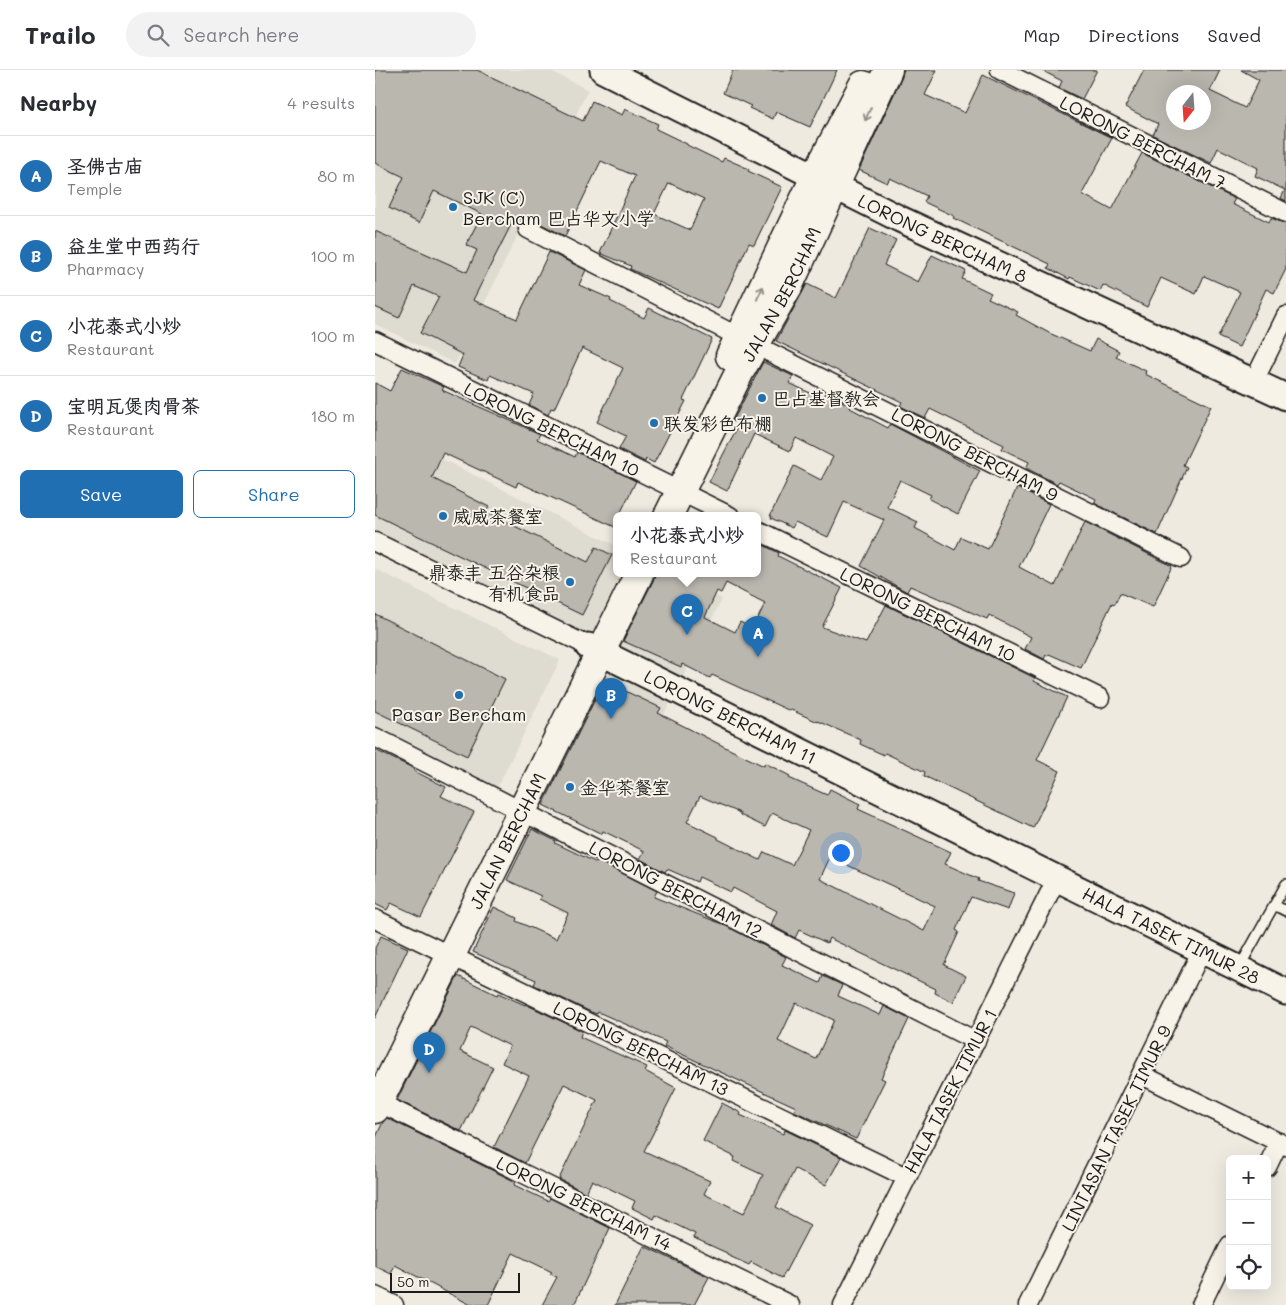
<!DOCTYPE html>
<html lang="en">
<head>
<meta charset="utf-8">
<style>
	:root { --surface:#fff; --page:#f2f2f3; --text:#2b2b33; --muted:#7c7c81; --line:#e1e1e2; --accent:#1f6fb2 }
	body { margin:0; font-family:Mali,"LXGW WenKai TC",sans-serif; background:var(--page); color:var(--text) }
	.controls { position:absolute; right:15px; bottom:15px; display:grid; overflow:hidden; border-radius:8px; box-shadow:0 5px 20px #0002 }
	.controls button { width:45px; height:45px; display:grid; place-items:center; padding:0; border:0; border-bottom:1px solid var(--line); background:var(--surface); color:var(--text); font:25px sans-serif }
	.compass { position:absolute; left:791px; top:15px; width:45px; height:45px; border-radius:50%; background:var(--surface); box-shadow:0 5px 20px #0002; rotate:197deg }
	.scale { position:absolute; left:15px; bottom:12px; width:130px; box-sizing:border-box; padding-left:5px; border:2px solid #1c1c1c; border-top:0; font-size:14px; line-height:18px; white-space:nowrap; color:#1c1c1c; -webkit-text-stroke:4px #f7f3e8; paint-order:stroke }
	.you { position:absolute; left:465px; top:782px; width:18px; height:18px; margin:-12px; border:4px solid #fff; border-radius:50%; background:#1a73e8; box-shadow:0 0 0 8px #1a73e833 }
	.badge { display:grid; place-items:center; width:32px; height:32px; border-radius:50%; background:var(--accent); color:#fff; font-size:16px; font-weight:700 }
	.pin { position:absolute; translate:-50% -41px; filter:drop-shadow(0 1px 2px #0008) }
	.pin::after { content:''; position:absolute; top:26px; width:18px; height:15px; background:inherit; clip-path:polygon(0 0,100% 0,50% 100%) }
	.popup { position:absolute; left:238px; top:442px; width:148px; height:65px; box-sizing:border-box; display:grid; place-content:center; border-radius:8px; background:var(--surface); filter:drop-shadow(0 1px 4px #0005); font-size:16px; white-space:nowrap; color:var(--muted) }
	.popup b { font-size:19px; color:var(--text) }
	.popup::after { content:''; position:absolute; left:50%; top:100%; margin-left:-10px; border:10px solid transparent; border-top-color:var(--surface) }
	.list { margin:0; padding:0; list-style:none }
	h2 { display:flex; justify-content:space-between; align-items:center; height:65px; margin:0; padding:0 20px; font-size:21px }
	h2 small { font-size:16px; font-weight:400; color:var(--muted) }
	.list li { display:grid; grid-template-columns:32px 1fr auto; gap:15px; align-items:center; box-sizing:border-box; height:80px; padding:0 20px; border-top:1px solid var(--line) }
	.list b { display:block; font-size:19px; white-space:nowrap }
	.list p { margin:0; font-size:16px; white-space:nowrap; color:var(--muted) }
	.list em { font-size:16px; font-style:normal; color:var(--muted) }
	.actions { display:flex; gap:10px; padding:15px 20px }
	.actions a { flex:1; padding:11px 0; border:1px solid var(--accent); border-radius:8px; text-align:center; font-size:18px; color:var(--accent) }
	.actions .main { background:var(--accent); color:#fff }
	.icon { flex:none; width:28px; height:28px; fill:none; stroke:currentColor; stroke-width:2; stroke-linecap:round; stroke-linejoin:round }
	.map { position:relative; flex:none; width:911px; height:1235px; overflow:hidden }
	header { display:flex; align-items:center; gap:30px; box-sizing:border-box; height:70px; padding:0 25px; background:var(--surface); border-bottom:1px solid var(--line) }
	header strong { font-size:24px }
	nav { display:flex; gap:28px; margin-inline-start:auto; font-size:18px }
	.search { width:350px; height:45px; background:var(--page); display:flex; align-items:center; gap:12px; box-sizing:border-box; padding:0 18px; border-radius:28px; color:var(--muted); font-size:19px }
	main { display:flex }
	aside { flex:1; background:var(--surface) }
	.map>svg:first-child { display:block }
	.built { fill:#dedbd1 }
	.building { fill:#bab7af; stroke:#1c1c1c; fill-rule:evenodd }
	.lines { fill:none; stroke-linecap:round; stroke-linejoin:round }
	.lane-casing { stroke:#1c1c1c; stroke-width:12 }
	.street-casing { stroke:#1c1c1c; stroke-width:21 }
	.secondary-casing { stroke:#1c1c1c; stroke-width:29 }
	.primary-casing { stroke:#1c1c1c; stroke-width:31 }
	.lane { stroke:#f7f3e8; stroke-width:9 }
	.street { stroke:#f7f3e8; stroke-width:18 }
	.secondary { stroke:#f7f3e8; stroke-width:25 }
	.primary { stroke:#f7f3e8; stroke-width:28 }
	.oneway { stroke:#94928c }
	.poi-dot { fill:#1f6fb2; stroke:#f7f3e8; stroke-width:2 }
	.labels { text-anchor:middle; dominant-baseline:central; stroke-width:4; stroke-linejoin:round; paint-order:stroke }
	.street-label { font-size:18px; fill:#1c1c1c; stroke:#f7f3e8 }
	.poi-label { font-size:18px; fill:#1c1c1c; stroke:#f7f3e8; text-anchor:start }
</style>
</head>
<body>
<header>
<strong>Trailo</strong>
<div class="search"><svg class="icon" aria-label="search" viewBox="0 0 24 24"><circle cx="10" cy="10" r="6"/><path d="M15 15l6 6"/></svg>Search here</div>
<nav><a>Map</a><a>Directions</a><a>Saved</a></nav>
</header>
<main>
<aside>
<h2>Nearby<small>4 results</small></h2>
<ul class="list">
<li><span class="badge">A</span><div><b>圣佛古庙</b><p>Temple</p></div><em>80 m</em></li>
<li><span class="badge">B</span><div><b>益生堂中西药行</b><p>Pharmacy</p></div><em>100 m</em></li>
<li><span class="badge">C</span><div><b>小花泰式小炒</b><p>Restaurant</p></div><em>100 m</em></li>
<li><span class="badge">D</span><div><b>宝明瓦煲肉骨茶</b><p>Restaurant</p></div><em>180 m</em></li>
</ul>
<div class="actions"><a class="main">Save</a><a>Share</a></div>
</aside>
<div class="map">
<svg width="911" height="1235" viewBox="0 0 911 1235">
	<rect width="100%" height="100%" fill="#eeeae0"/>
	<filter id="ink" filterUnits="userSpaceOnUse"><feTurbulence type="fractalNoise" baseFrequency=".02" numOctaves="2"/><feDisplacementMap in="SourceGraphic" scale="10" xChannelSelector="R" yChannelSelector="G"/><feConvolveMatrix kernelMatrix="1 2 1 2 8 2 1 2 1" color-interpolation-filters="sRGB"/></filter>
	<g filter="url(#ink)">
		<path class="built" d="M0 0H174L213 20 80 294 0 254Z
			M0 356 242 476V504H297L347 529 259 704 185 666 224 583 0 474Z
			M0 499 185 590 121 720 0 660Z"/>
		<path class="building" d="M0 0H102L208 51 217 31 247 45 250 39 283 54 281 59 312 74V75L347 92 349 88 374 99 373 101 407 117 379 175 374 173 343 239 255 199 256 196 225 183 260 106 226 91 190 166 158 150 152 148 147 150 140 147 98 230 142 249 174 182 211 200 204 215 236 229 235 231 269 248 274 238 337 269 308 330 311 331 279 393 271 389 270 392 244 379 251 366 222 352 248 298 207 278 179 339 176 338 173 345 154 335 159 324 115 305 113 310 83 297 88 285 45 263 64 227 39 216 24 248 0 237V161L92 202 102 180 91 175 107 144 59 121 44 153 14 138 29 107 0 93ZM294 113 329 129 315 160 279 144Z
			M358 0H462L435 57 401 42 398 49 374 38 376 36 348 23Z
			M528 0H562L550 25 590 43 608 5 737 68 707 124 737 140 767 83 860 129 857 134 894 152 896 148 911 154V199L899 223 891 219 864 277 843 267 865 222 829 206 821 224 786 208 772 237 728 215 725 221 695 207 694 209 673 198 675 194 578 148 579 146 549 132 552 126 515 108 512 113 484 100 527 7Z
			M666 0H722L707 29 684 18 687 11Z
			M769 0H845L835 21 870 38 884 10 866 0H911V131L906 128 910 120 880 106 883 98 843 78 836 93 778 65 783 54 750 37ZM798 22H828V52H798Z
			M495 158 521 170 509 195 543 212 557 185 591 201 587 209 616 223 613 228 643 242 641 245 674 263 715 281 721 269 744 281 741 287 771 301 770 304 836 336 808 395 812 397 782 464 719 433 721 429 684 411 682 414 651 398 654 392 627 379 629 375 555 339 550 348 525 336 527 332 401 271 432 214 461 228Z
			M388 292 418 306 414 313 448 329 451 323 476 336 475 338 513 358 515 354 605 401 583 444 554 429 556 425 525 410 512 437 543 452 540 458 580 480 586 467 613 479 642 418 674 434 644 497 680 516 710 452 797 496 778 537 745 523 740 534 737 533 706 598 674 584 673 586 671 585 669 589 650 579 656 567 614 545 612 549 535 516 532 522 486 496 509 450 469 432 453 467 420 452 417 458 396 448 397 446H395L419 396 446 410 458 387 421 368 415 381 379 364 352 421 334 412 364 354 358 351Z
			M27 298 69 317 67 320 165 364 162 369 200 387 202 382 261 411 244 446H242L240 457 143 412 141 417 68 383 57 408 114 437 111 442 213 492 221 477 237 485 207 545 0 445V313L15 321Z
			M382 472 404 483 403 486 467 518 447 557 491 573 511 535 660 608 659 611 692 627 662 690 685 701 658 758 549 706 550 702 510 683 509 685 485 674 486 670 443 651V652L414 639 413 640 337 605 335 608 307 594 306 597 248 571 278 511 280 504H382ZM351 513 390 533 378 559 365 552 360 562 330 547 342 521 346 523Z
			M0 544 130 609 92 686 0 641Z
			M229 611 286 638 283 643 354 679 389 696 390 693 415 706 414 708 452 725 455 719 485 734 483 739 576 782 570 794 604 809 603 811 639 823 633 840 596 827 581 860 584 862 569 895 591 906 578 932 560 923 561 919 454 868 452 873 424 860 420 868 396 855 402 841 358 818 356 822 324 807 322 812 292 799 290 802 265 789 269 781 228 761 227 764 168 735ZM325 726 365 743V745L390 757 397 743 434 760 417 795 389 782 385 790 343 769V767L312 752ZM455 787 560 836 549 861 445 809Z
			M0 680 40 699 39 701 71 717 66 726 99 742 46 847 16 833 12 840 0 834Z
			M157 759 181 771 180 773 222 793 223 791 282 821 279 827 347 854 411 887 407 895 445 913 448 906 467 915 463 926 505 945 509 936 534 949 506 1008 510 1010 481 1069 419 1041 421 1037 289 976 291 972 223 942 222 944 216 942 159 915 161 910 98 882 119 837 142 848 141 851 181 869 193 843 164 829 166 826 132 810ZM421 933 459 950 441 989 403 971Z
			M6 866 33 878 0 948V878Z
			M83 906 122 925 123 923 150 935V934L207 961 205 967 272 997 270 1001 301 1018 269 1081 335 1111 329 1124 369 1143 388 1105 358 1091 360 1087 328 1071 347 1033 366 1043 365 1045 408 1064 410 1060 466 1087 451 1115 420 1099 401 1137 435 1155 407 1208 376 1192 374 1195 352 1185V1183L319 1168 320 1164 281 1145 279 1149 257 1138 260 1131 217 1110 211 1123 184 1109 222 1030 189 1014 150 1093 119 1077 154 1006 127 993 135 976 96 957 85 981 118 997 86 1061 22 1030Z
			M12 1048 141 1112 139 1115 173 1131 175 1128 235 1158 199 1235H167L182 1207 175 1204 177 1202 138 1183 113 1235H96L20 1195 16 1204 0 1196V1069L8 1052Z
			M269 1176 334 1207 319 1235H240Z"/>
		<g class="lines">
			<g class="lane-casing">
				<path id="lane" d="M899 835 911 841
					M864 898 911 814"/>
			</g>
			<g class="street-casing">
				<path id="street" d="M625 0 911 143
					M153 159 364 267 806 488
					M0 271 355 446
					M879 311 911 246
					M382 460 725 628
					M0 472 213 576
					M0 667 601 971
					M0 849 531 1107
					M767 1005 911 1076
					M0 1028 3 1032 415 1235
					M892 1097 904 1072
					M0 1226 19 1235
					M468 1235 682 808
					M653 1235 827 880
					M826 1235 855 1175"/>
			</g>
			<g class="secondary-casing">
				<g id="secondary">
					<path id="s1" d="M228 0 525 149 911 327"/>
					<path id="s2" d="M213 576 911 922"/>
				</g>
			</g>
			<g class="primary-casing">
				<g id="primary">
					<path d="M355 286 441 105 488 15"/>
					<path id="s3" d="M293 446 365 301 414 215 513 0"/>
					<path id="s4" d="M0 1039 264 504"/>
				</g>
			</g>
			<use href="#lane" class="lane"/>
			<use href="#street" class="street"/>
			<use href="#secondary" class="secondary"/>
			<use href="#primary" class="primary"/>
		</g>
		<defs><path id="oneway-shaft" d="M-6 0H5M1.5-3L5.5 0L1.5 3" fill="none" stroke-width="1.6" stroke-linecap="round" stroke-linejoin="round" transform="scale(1.25)"/></defs>
		<g class="oneway">
			<use href="#oneway-shaft" transform="translate(493 44) rotate(114)"/>
			<use href="#oneway-shaft" transform="translate(385 223) rotate(-65)"/>
		</g>
	</g>
	<g class="poi-dot">
		<circle cx="78" cy="137" r="5"/>
		<circle cx="387" cy="328" r="5"/>
		<circle cx="279" cy="353" r="5"/>
		<circle cx="68" cy="446" r="5"/>
		<circle cx="195" cy="512" r="5"/>
		<circle cx="84" cy="625" r="5"/>
		<circle cx="195" cy="717" r="5"/>
	</g>
	<g class="labels">
		<g class="street-label">
			<text transform="translate(768 72) rotate(27)">LORONG BERCHAM 7</text>
			<text stroke="none"><textPath href="#s1" startOffset="379">LORONG BERCHAM 8</textPath></text>
			<text stroke="none"><textPath href="#s3" startOffset="249">JALAN BERCHAM</textPath></text>
			<text transform="translate(177 359) rotate(26)">LORONG BERCHAM 10</text>
			<text transform="translate(600 384) rotate(27)">LORONG BERCHAM 9</text>
			<text transform="translate(553 544) rotate(26)">LORONG BERCHAM 10</text>
			<text stroke="none"><textPath href="#s2" startOffset="159">LORONG BERCHAM 11</textPath></text>
			<text stroke="none"><textPath href="#s4" startOffset="299">JALAN BERCHAM</textPath></text>
			<text transform="translate(301 819) rotate(27)">LORONG BERCHAM 12</text>
			<text stroke="none"><textPath href="#s2" startOffset="651">HALA TASEK TIMUR 28</textPath></text>
			<text transform="translate(266 978) rotate(26)">LORONG BERCHAM 13</text>
			<text transform="translate(575 1021) rotate(-63)">HALA TASEK TIMUR 1</text>
			<text transform="translate(741 1058) rotate(-64)">LINTASAN TASEK TIMUR 9</text>
			<text transform="translate(209 1133) rotate(26)">LORONG BERCHAM 14</text>
		</g>
		<g class="poi-label">
			<text x="88" y="127">SJK (C)<tspan x="88" dy="21">Bercham 巴占华文小学</tspan></text>
			<text x="397" y="328">巴占基督教会</text>
			<text x="289" y="353">联发彩色布棚</text>
			<text x="78" y="446">威威茶餐室</text>
			<text x="185" y="502" text-anchor="end">鼎泰丰 五谷杂粮<tspan x="185" dy="21">有机食品</tspan></text>
			<text x="84" y="644" text-anchor="middle">Pasar Bercham</text>
			<text x="205" y="717">金华茶餐室</text>
		</g>
	</g>
</svg>
<div class="controls">
<button>+</button>
<button>−</button>
<button><svg class="icon" aria-label="locate" viewBox="0 0 24 24"><circle cx="12" cy="12" r="6"/><path d="M12 2v4M12 18v4M2 12h4M18 12h4"/></svg></button>
</div>
<svg class="compass" viewBox="-18 -18 36 36"><path d="M0-13l5 13h-10z" fill="#e53935"/><path d="M0 13l5-13h-10z" fill="#7c7c81"/></svg>
<div class="scale">50 m</div>
<div class="you"></div>
<div class="pin badge" style="left:383px;top:587px">A</div>
<div class="pin badge" style="left:236px;top:649px">B</div>
<div class="pin badge" style="left:312px;top:565px">C</div>
<div class="popup"><b>小花泰式小炒</b>Restaurant</div>
<div class="pin badge" style="left:54px;top:1003px">D</div>
</div>
</main>
</body>
</html>
